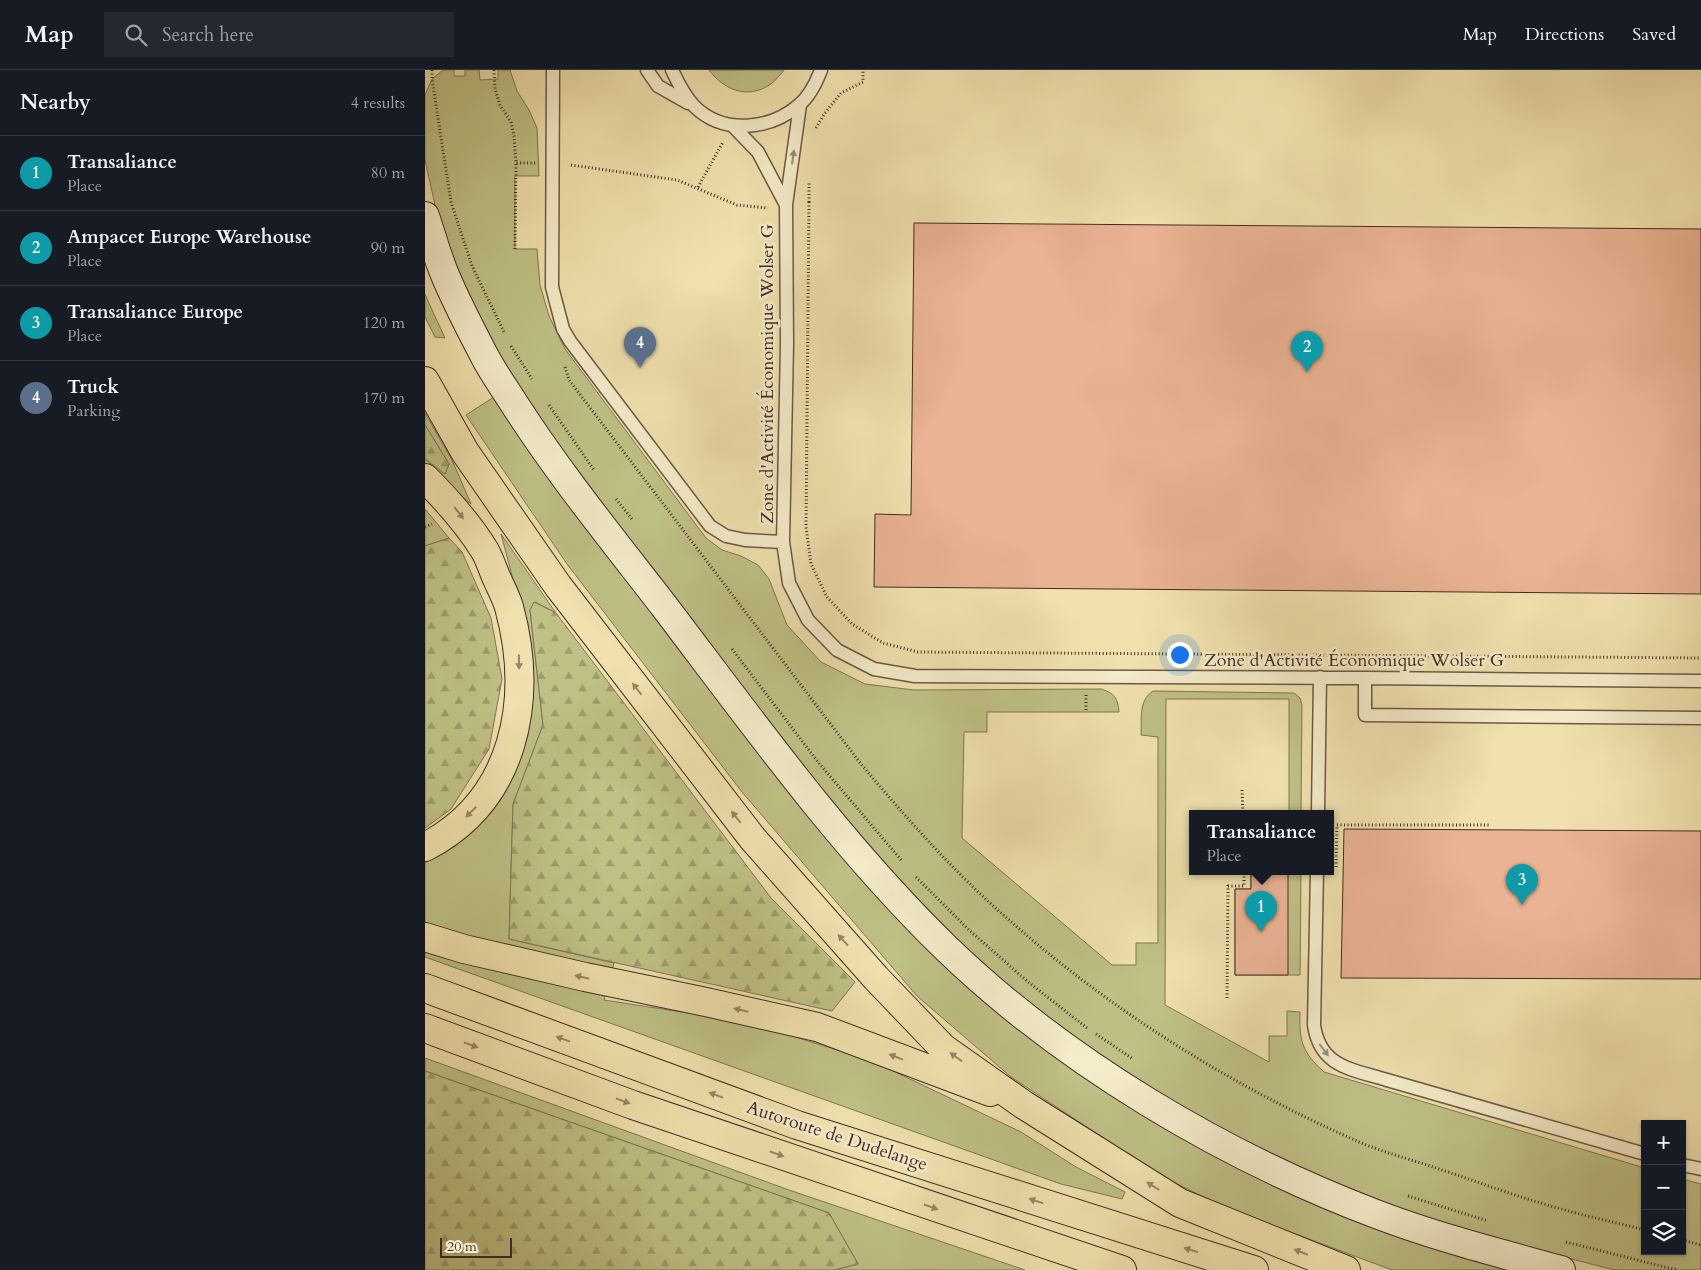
<!DOCTYPE html>
<html lang="en">
<head>
<meta charset="utf-8">
<style>
	:root { --surface:#171b24; --page:#242831; --text:#f1f3f6; --muted:#9ea1a6; --line:#363941; --accent:#db2777 }
	body { margin:0; font-family:Cardo,serif; background:var(--page); color:var(--text) }
	.controls { position:absolute; right:15px; bottom:15px; display:grid; overflow:hidden; border-radius:0px; box-shadow:0 1px 4px #0004 }
	.controls button { width:45px; height:45px; display:grid; place-items:center; padding:0; border:0; border-bottom:1px solid var(--line); background:var(--surface); color:var(--text); font:25px sans-serif }
	.scale { position:absolute; left:15px; bottom:12px; width:72px; box-sizing:border-box; padding-left:5px; border:2px solid #412c24; border-top:0; font-size:14px; line-height:18px; white-space:nowrap; color:#412c24; -webkit-text-stroke:4px #f5ecca; paint-order:stroke }
	.you { position:absolute; left:754px; top:584px; width:18px; height:18px; margin:-12px; border:4px solid #fff; border-radius:50%; background:#1a73e8; box-shadow:0 0 0 8px #1a73e833 }
	.badge { display:grid; place-items:center; width:32px; height:32px; border-radius:50%; background:var(--accent); color:#fff; font-size:16px; font-weight:700 }
	.pin { position:absolute; translate:-50% -41px; filter:drop-shadow(0 1px 2px #0008) }
	.pin::after { content:''; position:absolute; top:26px; width:18px; height:15px; background:inherit; clip-path:polygon(0 0,100% 0,50% 100%) }
	.popup { position:absolute; left:764px; top:740px; width:145px; height:65px; box-sizing:border-box; display:grid; place-content:center; border-radius:0px; background:var(--surface); filter:drop-shadow(0 1px 4px #0005); font-size:16px; white-space:nowrap; color:var(--muted) }
	.popup b { font-size:19px; color:var(--text) }
	.popup::after { content:''; position:absolute; left:50%; top:100%; margin-left:-10px; border:10px solid transparent; border-top-color:var(--surface) }
	.list { margin:0; padding:0; list-style:none }
	h2 { display:flex; justify-content:space-between; align-items:center; height:65px; margin:0; padding:0 20px; font-size:21px }
	h2 small { font-size:16px; font-weight:400; color:var(--muted) }
	.list li { display:grid; grid-template-columns:32px 1fr auto; gap:15px; align-items:center; box-sizing:border-box; height:75px; padding:0 20px; border-top:1px solid var(--line) }
	.list b { display:block; font-size:19px; white-space:nowrap }
	.list p { margin:0; font-size:16px; white-space:nowrap; color:var(--muted) }
	.list em { font-size:16px; font-style:normal; color:var(--muted) }
	.icon { flex:none; width:28px; height:28px; fill:none; stroke:currentColor; stroke-width:2; stroke-linecap:round; stroke-linejoin:round }
	.map { position:relative; flex:none; width:1276px; height:1200px; overflow:hidden }
	header { display:flex; align-items:center; gap:30px; box-sizing:border-box; height:70px; padding:0 25px; background:var(--surface); border-bottom:1px solid var(--line) }
	header strong { font-size:24px }
	nav { display:flex; gap:28px; margin-inline-start:auto; font-size:18px }
	.search { width:350px; height:45px; background:var(--page); display:flex; align-items:center; gap:12px; box-sizing:border-box; padding:0 18px; border-radius:0px; color:var(--muted); font-size:19px }
	main { display:flex }
	aside { flex:1; background:var(--surface) }
	.map>svg:first-child { display:block }
	.green { fill:#bfc186; stroke:#807655 }
	.forest { fill:url(#forest-firs); stroke:#807655 }
	.building { fill:#eab393; stroke:#412c24 }
	.lines { fill:none; stroke-linecap:round; stroke-linejoin:round }
	.service-casing { stroke:#6d5946; stroke-width:15 }
	.secondary-casing { stroke:#412c24; stroke-width:30 }
	.motorway-casing { stroke:#412c24; stroke-width:30 }
	.path { stroke:#412c24; stroke-width:3; stroke-dasharray:1 2.5; stroke-linecap:butt }
	.service { stroke:#f5ecca; stroke-width:12 }
	.secondary { stroke:#f5ecca; stroke-width:28 }
	.motorway { stroke:#f0e1ae; stroke-width:28 }
	.oneway { fill:#9b8c77 }
	.oneway2 { fill:#988669 }
	.labels { text-anchor:middle; dominant-baseline:central; stroke-width:5; stroke-linejoin:round; paint-order:stroke }
	.street-label { font-size:18px; fill:#412c24; stroke:#f5ecca }
</style>
</head>
<body>
<header>
<strong>Map</strong>
<div class="search"><svg class="icon" aria-label="search" viewBox="0 0 24 24"><circle cx="10" cy="10" r="6"/><path d="M15 15l6 6"/></svg>Search here</div>
<nav><a>Map</a><a>Directions</a><a>Saved</a></nav>
</header>
<main>
<aside>
<h2>Nearby<small>4 results</small></h2>
<ul class="list">
<li><span class="badge" style="background:#0f9aa8">1</span><div><b>Transaliance</b><p>Place</p></div><em>80 m</em></li>
<li><span class="badge" style="background:#0f9aa8">2</span><div><b>Ampacet Europe Warehouse</b><p>Place</p></div><em>90 m</em></li>
<li><span class="badge" style="background:#0f9aa8">3</span><div><b>Transaliance Europe</b><p>Place</p></div><em>120 m</em></li>
<li><span class="badge" style="background:#5c6f8a">4</span><div><b>Truck</b><p>Parking</p></div><em>170 m</em></li>
</ul>
</aside>
<div class="map">
<svg width="1276" height="1200" viewBox="0 0 1276 1200">
	<defs>
		<pattern id="forest-firs" width="22" height="20" patternUnits="userSpaceOnUse" patternTransform="scale(1.25)"><rect width="22" height="20" fill="#bfc186"/><path d="M5 1l3.5 6h-7zM16 11l3.5 6h-7z" fill="#9d9d6d"/></pattern>
	</defs>
	<rect width="100%" height="100%" fill="#f0e1ae"/>
	<filter id="stains"><feTurbulence type="fractalNoise" baseFrequency=".004" numOctaves="4"/><feColorMatrix values="0 0 0 0 .2 0 0 0 0 .09 0 0 0 0 .02 0 0 0 .5 -.17"/></filter>
	<radialGradient id="worn" r=".72"><stop offset=".6" stop-color="#630" stop-opacity="0"/><stop offset="1" stop-color="#630" stop-opacity=".3"/></radialGradient>
	<path class="green" d="M18 0H29V6H40V0H54L55 10 73 9V0H85L92 21 104 40 112 58 114 106H90V179H112L115 215 124 246 140 279 281 468 297 480 316 486 333 495 344 509 362 555 396 592 440 614 489 620 676 619C689 623 693 628 694 642H562V662H539L537 768 687 895H711V873H733V667L716 665C717 649 713 631 728 621L869 623 875 628 877 635 876 743H864V629H741L740 935 844 992V966H862V941L875 942C874 971 877 982 899 1002L1220 1098V1181H1257V1109L1276 1114V1200H1189L1062 1167 960 1135 878 1100 795 1059 738 1026 658 973 593 924 530 868 458 793 382 702 123 363 70 281 32 198 10 135 0 90V25L7 9Z
		M284 0H359C355 5 350 11 346 14 323 30 299 20 284 0Z
		M0 224 2 229 20 268 10 267 0 247Z
		M69 327 440 811 783 1082 867 1124 950 1158 1054 1192 1084 1200H967L801 1138 736 1106 586 1007 492 926 317 722 142 494 41 345Z
		M0 343 27 390 46 434 0 395V389L20 404 24 394 0 355Z
		M0 439 24 468 0 476Z
		M76 464 131 543 110 532 105 540 118 655 88 734 84 869 189 893 179 930 270 944 364 965 445 990 596 1062 651 1097 700 1122 697 1129 636 1114 0 887V793L25 779 75 731 103 666 106 629 103 566Z
		M826 801H876L875 905H810V819H826Z
		M0 988 364 1120 600 1200H409L433 1194 404 1143 0 1001Z"/>
	<path class="forest" d="M0 355 24 394 20 404 0 389Z
		M24 468 37 482 66 548 77 609 64 679 26 739 0 758V476Z
		M109 532 131 543 346 828 430 912 407 941 84 869 88 734 118 655 105 540Z
		M0 1001 404 1143 433 1194 409 1200H0Z"/>
	<path class="building" d="M489 153 1276 159V524L449 517 450 444 486 445Z
		M919 759 1276 761V909L916 908Z
		M826 801H863V905H810V819H826Z"/>
	<g class="lines">
		<g class="service-casing">
			<path id="service" d="M128 0 127 217 138 259 145 271 285 456 301 466 320 470 358 472
				M222 0 233 16 263 33
				M247 0C253 13 259 25 269 36 298 65 345 60 374 35 385 26 391 13 396 0
				M375 35 361 135 362 274 358 472 364 513 383 550 412 580 449 599 490 606 940 608 1276 611
				M307 55 333 82 361 135
				M940 608V645L1276 648
				M893 743 895 607
				M892 801 889 955C895 997 926 999 962 1010L1220 1084
				M1257 1095 1276 1099"/>
		</g>
		<g class="secondary-casing">
			<path id="secondary" d="M0 146C6 164 11 182 18 200 29 228 46 260 60 287 69 304 80 319 90 335 135 405 188 470 239 536 328 653 415 775 521 878 639 992 798 1086 951 1144 1011 1167 1074 1183 1136 1200"/>
		</g>
		<g class="motorway-casing">
			<path id="motorway" d="M0 311 40 382 133 516 328 769 451 908 518 978 599 1035 755 1133 921 1200
				M0 408C23 431 43 453 60 481 65 490 68 500 72 509 76 518 81 527 84 537 109 629 91 730 0 777
				M0 867 39 879 160 907 281 932 392 957 565 1022
				M0 918 372 1055 829 1200
				M0 958 208 1035 697 1200"/>
		</g>
		<path class="path" d="M7 0V9L26 132 47 196 79 262
			M69 0 70 19 75 35 86 52 89 66 91 93H110
			M391 58 400 43 416 23 438 12V0
			M146 95 252 110 312 135 343 138
			M273 117 298 72
			M384 132 381 457 386 494 402 527 427 554 458 573 493 582 1276 588
			M384 132V113
			M90 179 91 93
			M86 276 107 309
			M140 297 144 310 436 694C482 749 530 803 584 850 688 942 807 1016 934 1072 960 1083 988 1090 1014 1099 1048 1110 1081 1123 1116 1133 1150 1144 1185 1151 1220 1160
			M124 335 169 400
			M191 429 207 449
			M0 457 7 454
			M307 579 393 692 477 791
			M661 625V642
			M817 720 818 743
			M912 755H1066
			M911 797 912 755
			M491 807 544 860 602 911 662 958
			M802 928 803 816H819V801
			M671 964 708 989
			M983 1126 1063 1151
			M1257 1170 1276 1175
			M1141 1172 1252 1200"/>
		<use href="#service" class="service"/>
		<use href="#secondary" class="secondary"/>
		<use href="#motorway" class="motorway"/>
	</g>
	<defs><path id="oneway-solid" d="M-6-.8H1V-3.2L6.5 0L1 3.2V.8H-6Z" transform="scale(1.25)"/></defs>
	<g class="oneway">
		<use href="#oneway-solid" transform="translate(368 87) rotate(-82)"/>
		<use href="#oneway-solid" transform="translate(899 980) rotate(53)"/>
	</g>
	<g class="oneway2">
		<use href="#oneway-solid" transform="translate(34 443) rotate(52)"/>
		<use href="#oneway-solid" transform="translate(94 592) rotate(89)"/>
		<use href="#oneway-solid" transform="translate(212 619) rotate(-128)"/>
		<use href="#oneway-solid" transform="translate(46 742) rotate(135)"/>
		<use href="#oneway-solid" transform="translate(311 747) rotate(-128)"/>
		<use href="#oneway-solid" transform="translate(418 870) rotate(-132)"/>
		<use href="#oneway-solid" transform="translate(157 907) rotate(-167)"/>
		<use href="#oneway-solid" transform="translate(316 940) rotate(-167)"/>
		<use href="#oneway-solid" transform="translate(138 969) rotate(-160)"/>
		<use href="#oneway-solid" transform="translate(46 975) rotate(20)"/>
		<use href="#oneway-solid" transform="translate(471 987) rotate(-159)"/>
		<use href="#oneway-solid" transform="translate(531 987) rotate(-144)"/>
		<use href="#oneway-solid" transform="translate(291 1025) rotate(-160)"/>
		<use href="#oneway-solid" transform="translate(198 1031) rotate(20)"/>
		<use href="#oneway-solid" transform="translate(352 1084) rotate(19)"/>
		<use href="#oneway-solid" transform="translate(728 1116) rotate(-148)"/>
		<use href="#oneway-solid" transform="translate(611 1131) rotate(-162)"/>
		<use href="#oneway-solid" transform="translate(506 1137) rotate(19)"/>
		<use href="#oneway-solid" transform="translate(766 1180) rotate(-162)"/>
		<use href="#oneway-solid" transform="translate(876 1182) rotate(-158)"/>
	</g>
	<g class="labels">
		<g class="street-label">
			<text transform="translate(342 304) rotate(-90)">Zone d'Activité Économique Wolser G</text>
			<text x="929" y="590">Zone d'Activité Économique Wolser G</text>
			<text transform="translate(412 1066) rotate(18)">Autoroute de Dudelange</text>
		</g>
	</g>
	<rect width="100%" height="100%" filter="url(#stains)"/>
	<rect width="100%" height="100%" fill="url(#worn)"/>
</svg>
<div class="controls">
<button>+</button>
<button>−</button>
<button><svg class="icon" aria-label="layers" viewBox="0 0 24 24"><path d="M12 4l9 5-9 5-9-5zM3 14l9 5 9-5"/></svg></button>
</div>
<div class="scale">20 m</div>
<div class="you"></div>
<div class="pin badge" style="left:836px;top:862px;background:#0f9aa8">1</div>
<div class="popup"><b>Transaliance</b>Place</div>
<div class="pin badge" style="left:882px;top:302px;background:#0f9aa8">2</div>
<div class="pin badge" style="left:1097px;top:835px;background:#0f9aa8">3</div>
<div class="pin badge" style="left:215px;top:298px;background:#5c6f8a">4</div>
</div>
</main>
</body>
</html>
